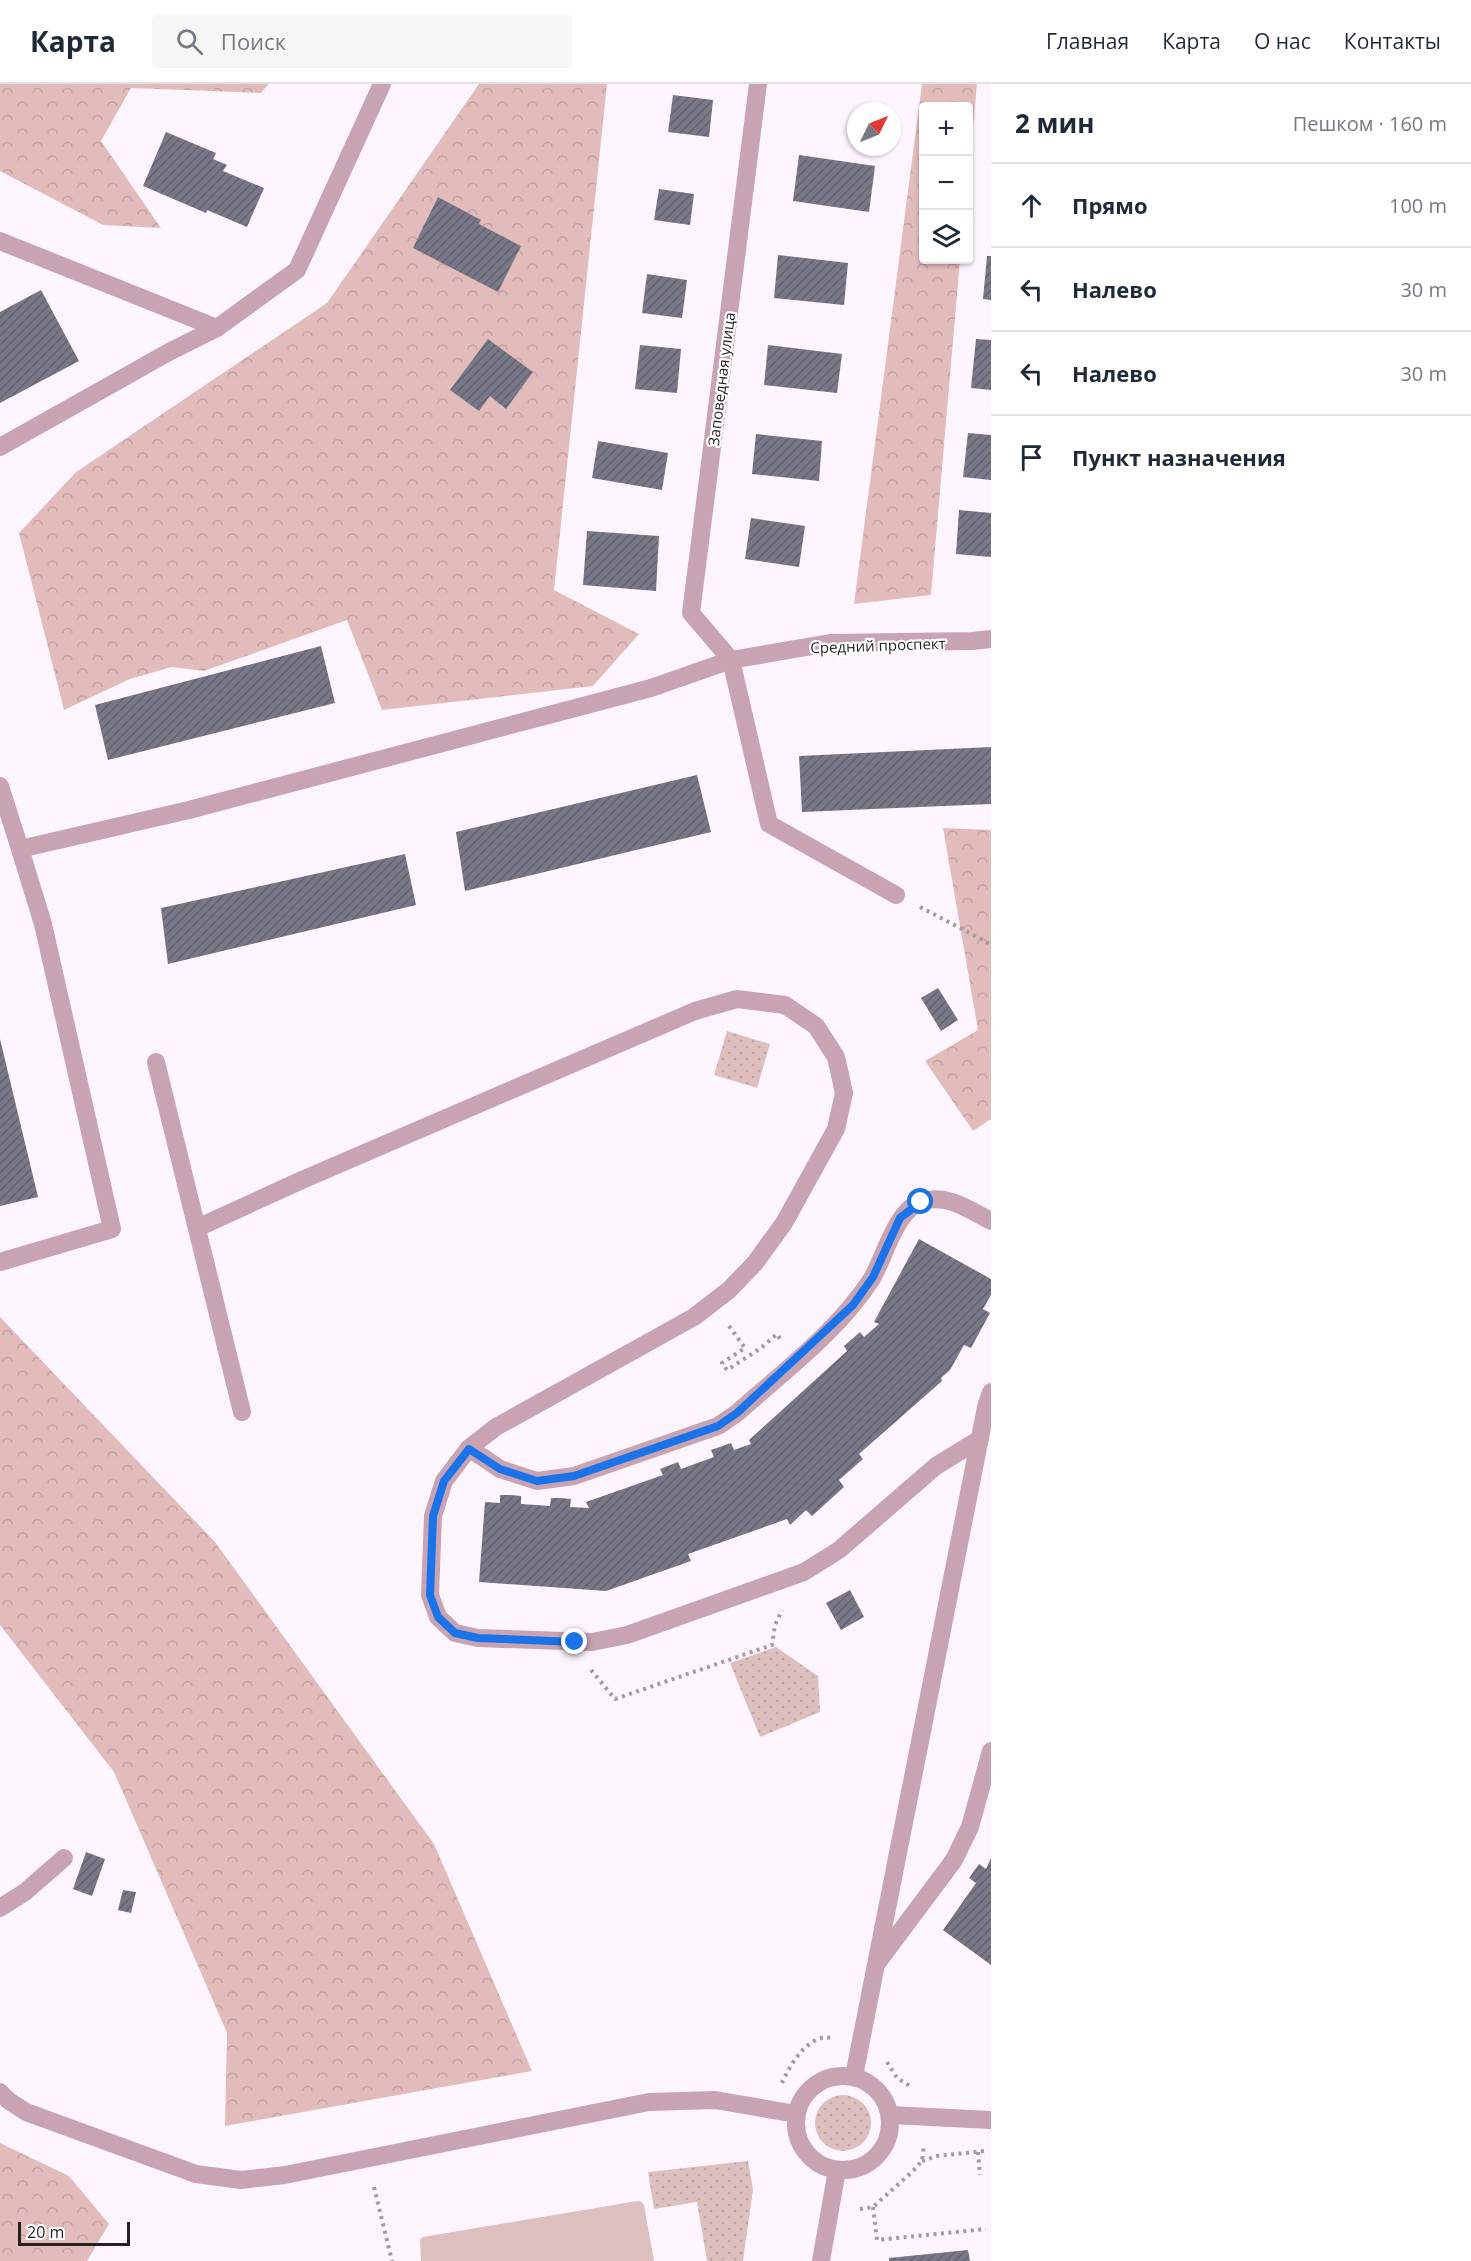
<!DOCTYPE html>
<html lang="ru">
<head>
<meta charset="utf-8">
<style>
	:root { --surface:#fff; --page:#f6f6f7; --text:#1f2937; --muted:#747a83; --line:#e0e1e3 }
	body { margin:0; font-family:"Open Sans",sans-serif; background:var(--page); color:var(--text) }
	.controls { position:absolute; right:18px; top:18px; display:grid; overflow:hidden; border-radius:6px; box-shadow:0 2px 4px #0004 }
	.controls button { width:54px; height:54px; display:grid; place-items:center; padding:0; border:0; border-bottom:2px solid var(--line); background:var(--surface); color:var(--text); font:30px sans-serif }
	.compass { position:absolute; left:847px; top:18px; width:54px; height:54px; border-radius:50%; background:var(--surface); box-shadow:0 2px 4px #0004; rotate:47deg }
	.scale { position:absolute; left:18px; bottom:15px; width:112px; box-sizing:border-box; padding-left:6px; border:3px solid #231f24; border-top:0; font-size:16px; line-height:21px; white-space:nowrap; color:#231f24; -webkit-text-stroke:4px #fff; paint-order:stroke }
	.stop { position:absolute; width:18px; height:18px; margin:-14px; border:4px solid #1a73e8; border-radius:50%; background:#fff }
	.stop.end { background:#1a73e8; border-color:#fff; box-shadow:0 2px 6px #0008 }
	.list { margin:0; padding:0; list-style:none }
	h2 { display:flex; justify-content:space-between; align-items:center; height:78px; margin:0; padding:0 24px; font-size:26px }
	h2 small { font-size:20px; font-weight:400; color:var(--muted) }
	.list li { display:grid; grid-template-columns:39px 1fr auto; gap:18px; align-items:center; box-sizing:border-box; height:84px; padding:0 24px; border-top:2px solid var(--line) }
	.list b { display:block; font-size:22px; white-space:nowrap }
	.list em { font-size:20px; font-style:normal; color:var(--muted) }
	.icon { flex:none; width:33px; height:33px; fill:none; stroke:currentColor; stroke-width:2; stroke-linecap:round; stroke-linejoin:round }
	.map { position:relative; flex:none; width:991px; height:2177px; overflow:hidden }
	header { display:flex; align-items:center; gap:36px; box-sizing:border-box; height:84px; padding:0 30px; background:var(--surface); border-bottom:2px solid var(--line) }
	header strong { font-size:28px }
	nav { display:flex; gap:33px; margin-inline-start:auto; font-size:21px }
	.search { width:420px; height:54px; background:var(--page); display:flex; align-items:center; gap:15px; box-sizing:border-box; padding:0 21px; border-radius:6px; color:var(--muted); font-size:22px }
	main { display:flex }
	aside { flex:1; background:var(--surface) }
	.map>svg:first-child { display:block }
	.grass { fill:url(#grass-dots) }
	.forest { fill:url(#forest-crowns) }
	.pitch { fill:#ddbfbd }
	.building { fill:url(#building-hatch) }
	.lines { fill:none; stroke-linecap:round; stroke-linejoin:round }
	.path { stroke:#a19ba2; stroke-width:4; stroke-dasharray:3 4.5; stroke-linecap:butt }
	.service { stroke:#c8a4b3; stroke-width:18 }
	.minor { stroke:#c8a4b3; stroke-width:18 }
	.route { stroke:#1a73e8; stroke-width:8 }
	.labels { text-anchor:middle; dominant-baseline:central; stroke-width:4.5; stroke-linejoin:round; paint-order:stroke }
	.street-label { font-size:15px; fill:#231f24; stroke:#fff }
</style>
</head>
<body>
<header>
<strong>Карта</strong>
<div class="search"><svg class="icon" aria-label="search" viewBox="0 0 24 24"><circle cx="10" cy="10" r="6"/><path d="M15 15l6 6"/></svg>Поиск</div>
<nav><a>Главная</a><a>Карта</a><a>О нас</a><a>Контакты</a></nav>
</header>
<main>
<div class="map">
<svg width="991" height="2177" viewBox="0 0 991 2177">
	<defs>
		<pattern id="grass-dots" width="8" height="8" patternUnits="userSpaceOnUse" patternTransform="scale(1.5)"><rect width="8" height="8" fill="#ddbfbd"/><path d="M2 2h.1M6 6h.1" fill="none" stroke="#bda4a2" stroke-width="1.8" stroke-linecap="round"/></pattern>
		<pattern id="forest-crowns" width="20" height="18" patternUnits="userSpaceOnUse" patternTransform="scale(1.5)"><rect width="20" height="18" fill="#e2bcba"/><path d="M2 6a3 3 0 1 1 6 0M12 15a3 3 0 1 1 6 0" fill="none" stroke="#c2a1a0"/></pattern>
		<pattern id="building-hatch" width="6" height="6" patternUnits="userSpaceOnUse" patternTransform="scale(1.5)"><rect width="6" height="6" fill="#797888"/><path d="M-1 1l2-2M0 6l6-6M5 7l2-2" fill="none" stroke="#63626f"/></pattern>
	</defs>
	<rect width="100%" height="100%" fill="#fdf5fe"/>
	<path class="grass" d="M727 947 770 960 757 1004 714 991Z
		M776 1563 818 1592 820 1628 760 1653 730 1579Z
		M815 2039a28 28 0 1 1 56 0a28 28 0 1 1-56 0Z
		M748 2077 753 2105 743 2177H707L697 2118 654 2125 648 2088Z"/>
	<path class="forest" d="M0 0H269L261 9 131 4 101 57 161 144 103 141 0 87Z
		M479 0H607L554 506 639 550 593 602 382 626 347 536 204 587 172 583 130 595 64 626 19 449 76 388 327 219Z
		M922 0H977L969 89 968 22H924V176H960L931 511 854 520Z
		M943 744 991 746V1035L973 1047 925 977 978 946Z
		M0 1233 215 1458 434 1760 532 1987 225 2042 227 1949 114 1688 0 1541Z
		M0 2059 69 2092 109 2140 87 2177H0Z"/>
	<path class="pitch" d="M637 2117 642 2118 644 2121 654 2177H421L420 2155 423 2153Z"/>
	<path class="building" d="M673 11 713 16 709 53 668 48Z
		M166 48 216 69 213 75 227 81 223 87 264 104 247 143 207 126 206 129 143 102Z
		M799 71 875 82 869 128 793 117Z
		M659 105 694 110 690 141 654 136Z
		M438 113 481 136 479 140 521 162 498 208 413 164Z
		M778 171 848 179 844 221 774 214Z
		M987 172H991V216L983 215Z
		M647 190 687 196 682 234 642 229Z
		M41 206 79 277 0 319V228Z
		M488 255 533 288 506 325 490 312 479 327 450 306Z
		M976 255 991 256V306L971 304Z
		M640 261 681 265 677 309 635 305Z
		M768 261 842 270 837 309 764 301Z
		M968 349 991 351V396L963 393Z
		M756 350 822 357 819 397 752 390Z
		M598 357 668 369 662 406 592 394Z
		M959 426 991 429V473L956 470Z
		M751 434 805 442 799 483 745 475Z
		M587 447 659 452 656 507 583 501Z
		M321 562 335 619 108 676 95 621Z
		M991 663V720L802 728 799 672Z
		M697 691 711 748 465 807 456 748Z
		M405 770 416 821 168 880 161 824Z
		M938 904 958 936 941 947 921 914Z
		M0 955 38 1113 0 1122Z
		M919 1155 991 1195V1211L983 1225 990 1229 971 1264 964 1261 950 1286 941 1294 942 1297 859 1370 863 1375 839 1396 844 1403 812 1432 806 1426 790 1441 787 1435 688 1470 691 1477 606 1507 479 1498 485 1418 500 1419V1411H511L521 1412V1420L550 1422 551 1414H561L571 1415 570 1423 589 1424 586 1418 663 1391 660 1385 678 1378 681 1385 714 1373 711 1366 731 1359 734 1366 751 1360 749 1356 847 1267 844 1262 860 1248 864 1253 879 1240 874 1238Z
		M850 1506 864 1533 841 1546 826 1519Z
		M86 1768 105 1775 92 1812 73 1805Z
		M991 1774V1881L943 1846 976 1799 969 1794 979 1780 986 1785Z
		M123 1806 136 1808 131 1829 118 1826Z
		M968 2166 970 2177H889V2174Z"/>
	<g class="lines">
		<path class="path" d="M920 823 985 857 991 862
			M729 1242 745 1264 722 1279 727 1286 761 1264 777 1250 780 1255
			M591 1586 615 1615 772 1561 775 1541 782 1526
			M887 1978 897 1994 910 2002
			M782 1999C790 1981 808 1949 832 1954
			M978 2068 980 2091
			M922 2077 937 2072 984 2067
			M374 2103 392 2177
			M873 2123 877 2156 986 2145
			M860 2125 873 2123 913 2087 922 2077 924 2061"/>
		<path class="service" d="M0 157 217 244
			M731 576 769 740 896 811
			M156 978 242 1328
			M197 1144 302 1096 695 927 737 915 785 921 816 942 836 973 844 1009 836 1045 784 1139 755 1179 729 1206 694 1233 496 1343 469 1364 444 1397 433 1432 430 1511 438 1533 455 1549 478 1554 592 1558 627 1551 804 1488 839 1466 936 1382 980 1355
			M0 1178 112 1145 43 840 20 765
			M469 1364 500 1385 537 1397 574 1392 718 1342 737 1329C783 1288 837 1248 871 1196 885 1174 895 1125 923 1117 949 1110 969 1126 991 1137
			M0 1824 25 1808 64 1774
			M877 1879 954 1776 970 1743 991 1667
			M854 1992 986 1323 991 1308
			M890 2031 991 2036"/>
		<path class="minor" d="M0 363 169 268 217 244 297 186 382 0
			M731 576 691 529 758 0
			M0 702 20 765 189 726 651 604 731 576 830 559 972 557 991 555
			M796 2039a47 47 0 1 1 94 0a47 47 0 1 1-94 0Z
			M0 2008 9 2017 26 2028 196 2090 241 2096 285 2091 649 2018 715 2016 796 2030
			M821 2177 837 2086"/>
	</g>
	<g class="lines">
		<path class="route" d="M575 1558 478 1554 455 1549 438 1533 430 1511 433 1432 444 1397 469 1365 500 1385 537 1397 574 1392 718 1342 737 1329 853 1221 873 1193 900 1134 921 1118"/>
	</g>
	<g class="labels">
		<g class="street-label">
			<text transform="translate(721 295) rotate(-83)">Заповедная улица</text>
			<text transform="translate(878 561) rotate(-2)">Средний проспект</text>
		</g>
	</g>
</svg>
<div class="controls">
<button>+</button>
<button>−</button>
<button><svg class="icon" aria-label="layers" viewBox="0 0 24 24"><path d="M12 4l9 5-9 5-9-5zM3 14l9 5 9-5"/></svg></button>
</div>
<svg class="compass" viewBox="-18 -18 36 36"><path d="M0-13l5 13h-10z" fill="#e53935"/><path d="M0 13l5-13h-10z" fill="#747a83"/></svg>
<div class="scale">20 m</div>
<div class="stop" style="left:921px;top:1118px"></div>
<div class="stop end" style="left:575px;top:1558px"></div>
</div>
<aside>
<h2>2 мин<small>Пешком · 160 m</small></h2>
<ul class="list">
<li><svg class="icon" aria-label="ahead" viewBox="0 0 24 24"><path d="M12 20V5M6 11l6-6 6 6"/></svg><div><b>Прямо</b></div><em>100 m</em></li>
<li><svg class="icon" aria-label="left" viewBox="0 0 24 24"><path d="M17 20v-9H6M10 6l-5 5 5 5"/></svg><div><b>Налево</b></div><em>30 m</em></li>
<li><svg class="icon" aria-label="left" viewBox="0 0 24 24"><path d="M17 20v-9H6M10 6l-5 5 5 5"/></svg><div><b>Налево</b></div><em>30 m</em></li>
<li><svg class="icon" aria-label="arrive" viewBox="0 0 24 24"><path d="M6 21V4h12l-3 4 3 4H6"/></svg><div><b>Пункт назначения</b></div></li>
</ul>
</aside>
</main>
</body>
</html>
